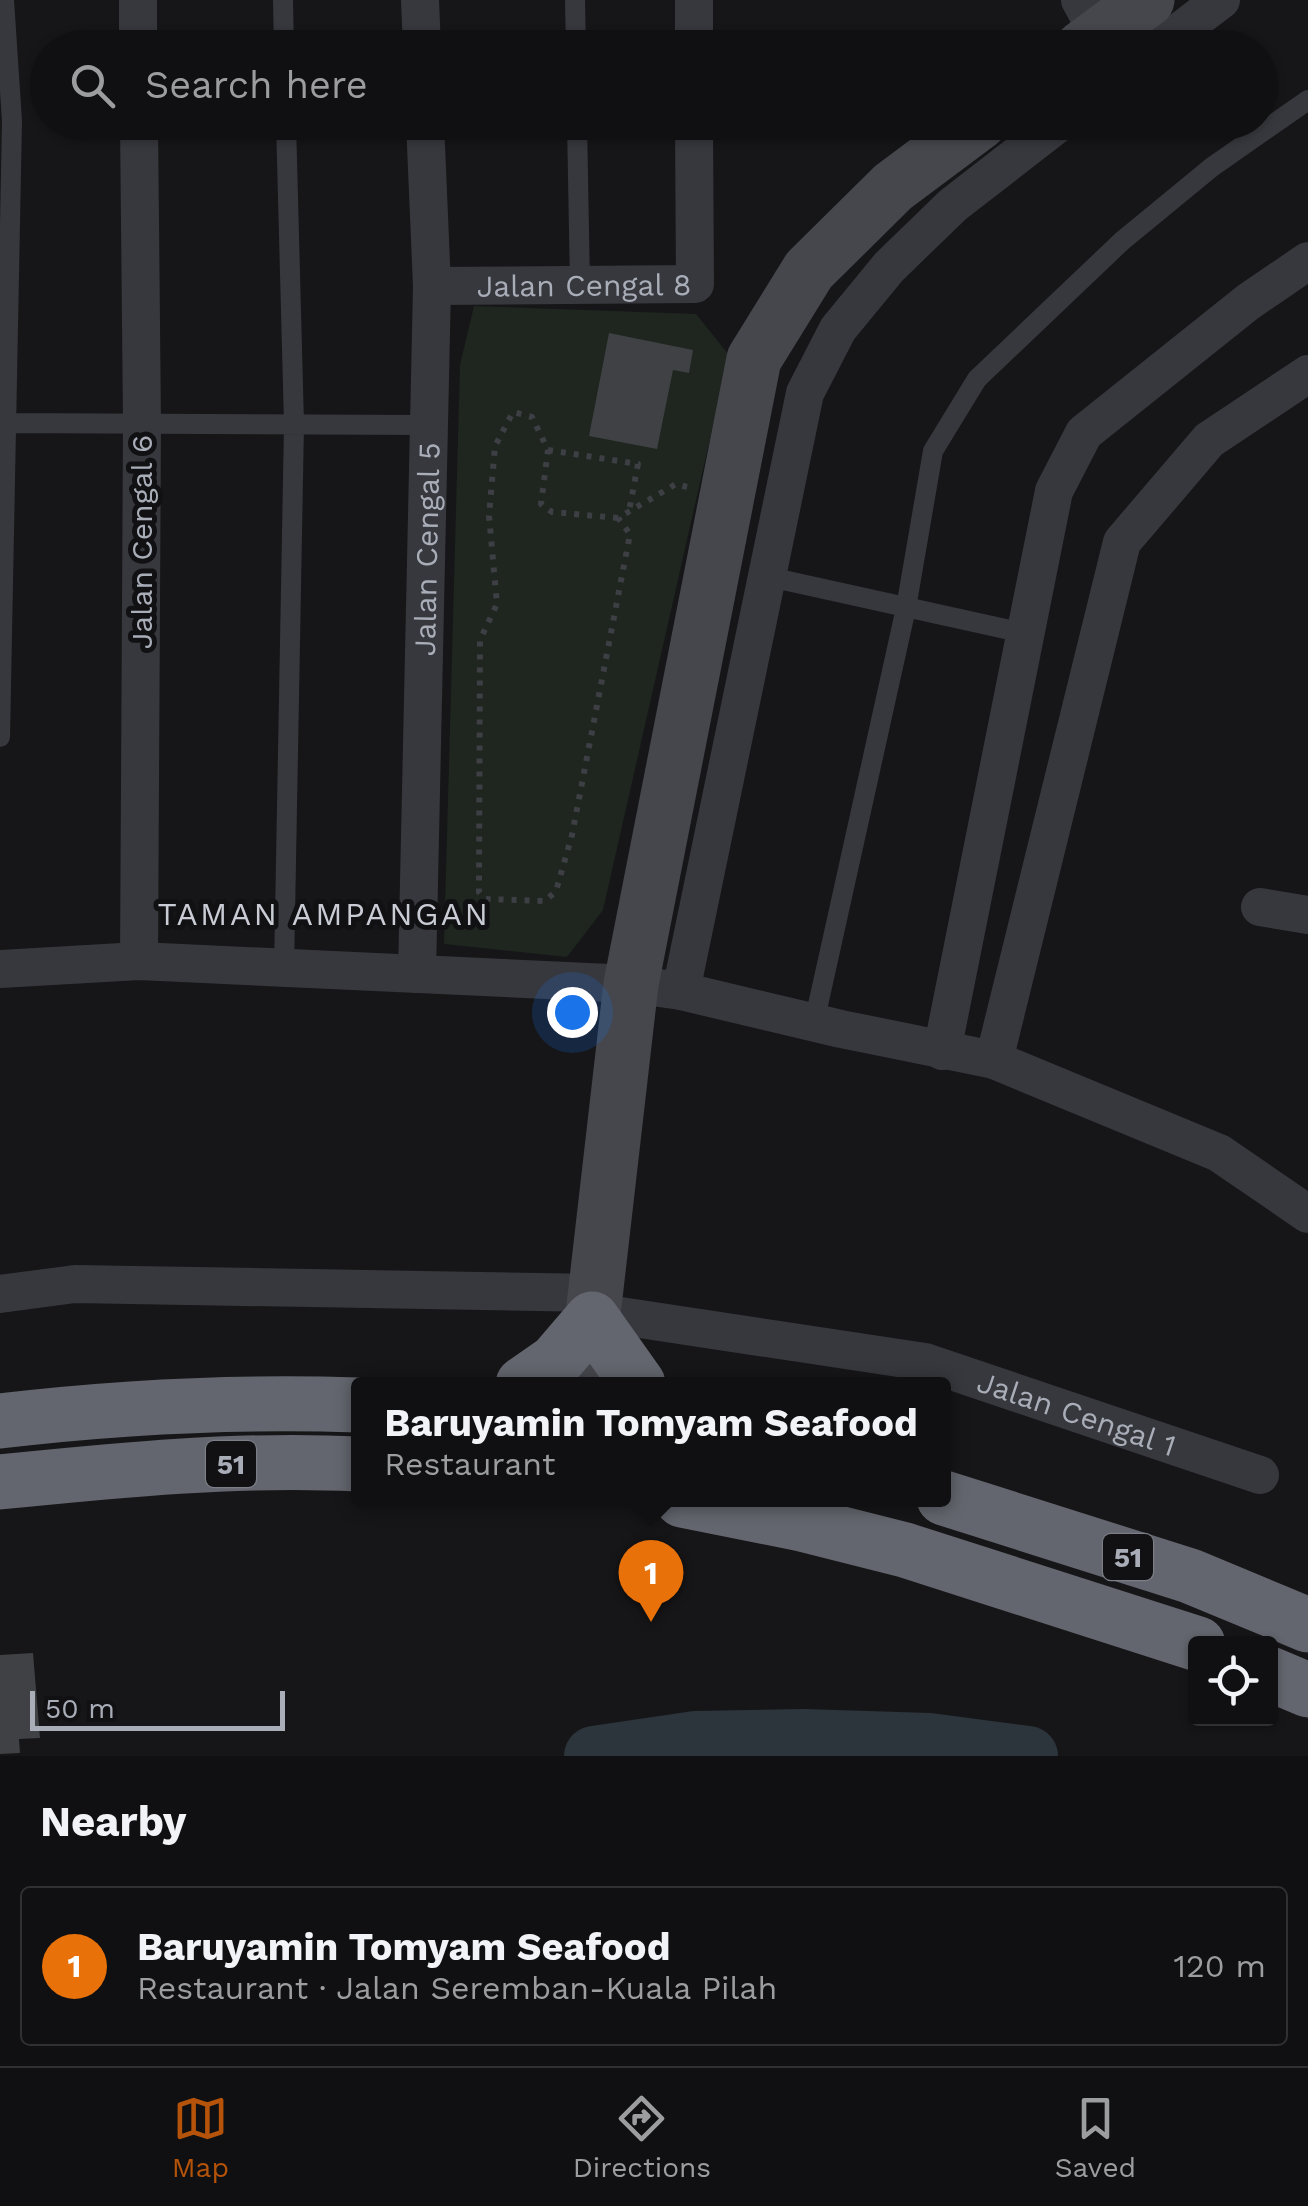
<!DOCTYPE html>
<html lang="en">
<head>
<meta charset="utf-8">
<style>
	:root { --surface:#101012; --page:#1e1e20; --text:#f1f3f6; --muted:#9c9d9f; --line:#303032; --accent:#b45309 }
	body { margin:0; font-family:"Work Sans",sans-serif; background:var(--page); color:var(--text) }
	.controls { position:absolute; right:30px; bottom:30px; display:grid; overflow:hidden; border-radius:10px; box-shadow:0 2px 8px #0004 }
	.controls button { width:90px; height:90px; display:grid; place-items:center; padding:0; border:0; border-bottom:2px solid var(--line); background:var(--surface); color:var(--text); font:50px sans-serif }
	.scale { position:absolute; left:30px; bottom:25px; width:255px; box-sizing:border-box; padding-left:10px; border:5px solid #a8adb8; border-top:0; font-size:28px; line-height:35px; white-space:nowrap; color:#a8adb8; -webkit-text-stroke:8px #111113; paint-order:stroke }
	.you { position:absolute; left:572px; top:1012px; width:35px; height:35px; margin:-25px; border:8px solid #fff; border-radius:50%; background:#1a73e8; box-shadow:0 0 0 15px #1a73e833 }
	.badge { display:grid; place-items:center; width:65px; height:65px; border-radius:50%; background:var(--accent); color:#fff; font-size:32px; font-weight:700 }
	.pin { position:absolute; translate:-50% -82px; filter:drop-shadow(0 2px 5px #0008) }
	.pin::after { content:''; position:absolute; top:52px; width:35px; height:30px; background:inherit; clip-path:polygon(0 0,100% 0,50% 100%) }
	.popup { position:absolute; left:351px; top:1377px; width:600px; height:130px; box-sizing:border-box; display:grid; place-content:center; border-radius:10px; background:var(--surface); filter:drop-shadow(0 2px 8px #0005); font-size:32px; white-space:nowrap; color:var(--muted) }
	.popup b { font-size:38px; color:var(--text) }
	.popup::after { content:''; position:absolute; left:50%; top:100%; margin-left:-20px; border:20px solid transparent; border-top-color:var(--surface) }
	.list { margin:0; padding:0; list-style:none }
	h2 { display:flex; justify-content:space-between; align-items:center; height:130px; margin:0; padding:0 40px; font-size:42px }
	h2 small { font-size:32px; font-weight:400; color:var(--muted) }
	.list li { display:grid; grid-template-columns:65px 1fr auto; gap:30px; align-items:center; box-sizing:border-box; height:160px; margin:0 20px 20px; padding:0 20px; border:2px solid var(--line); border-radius:10px }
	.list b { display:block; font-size:38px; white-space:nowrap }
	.list p { margin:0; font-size:32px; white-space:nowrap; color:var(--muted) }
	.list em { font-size:32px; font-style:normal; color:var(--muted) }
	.icon { flex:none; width:55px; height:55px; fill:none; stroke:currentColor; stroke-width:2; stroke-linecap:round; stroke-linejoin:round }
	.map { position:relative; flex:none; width:1308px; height:1756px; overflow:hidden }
	.search { position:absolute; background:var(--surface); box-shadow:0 2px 8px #0004; left:30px; right:30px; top:30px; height:110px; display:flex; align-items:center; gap:25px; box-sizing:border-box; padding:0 35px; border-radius:55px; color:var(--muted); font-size:38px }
	.sheet { height:310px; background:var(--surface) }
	nav { display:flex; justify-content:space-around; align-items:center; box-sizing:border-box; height:140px; border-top:2px solid var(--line); background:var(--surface); font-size:28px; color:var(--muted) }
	nav a { display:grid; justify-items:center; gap:5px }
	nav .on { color:var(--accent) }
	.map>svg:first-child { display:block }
	.green { fill:#1e261f }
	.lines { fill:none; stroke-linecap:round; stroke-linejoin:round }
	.river { stroke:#2c353c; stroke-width:60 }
	.building { fill:#404145 }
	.path { stroke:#3d3f44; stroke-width:6; stroke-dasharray:5 8; stroke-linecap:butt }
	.lane { stroke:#37383d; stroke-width:20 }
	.street { stroke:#37383d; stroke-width:38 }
	.secondary { stroke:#45474d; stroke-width:55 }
	.highway { stroke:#63666e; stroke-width:55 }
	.labels { text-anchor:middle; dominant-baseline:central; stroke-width:10; stroke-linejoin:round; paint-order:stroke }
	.shield { fill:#111113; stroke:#7b7e86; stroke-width:2.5 }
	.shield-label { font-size:28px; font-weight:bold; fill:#a8adb8 }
	.street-label { font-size:30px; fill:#a8adb8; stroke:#111113 }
	.neighbourhood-label { font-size:32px; letter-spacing:2.5px; fill:#c9ccd4; stroke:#111113 }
</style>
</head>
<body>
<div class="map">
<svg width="1308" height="1756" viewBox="0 0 1308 1756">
	<rect width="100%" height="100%" fill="#161618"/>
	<path class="green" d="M474 306 696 314 729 355 603 910 567 957 444 944 460 365Z"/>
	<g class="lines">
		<path class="river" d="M594 1756 696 1741 804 1739 929 1743 1028 1756"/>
	</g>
	<path class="building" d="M609 333 693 350 689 373 673 370 657 449 589 436Z
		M33 1653 40 1738 19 1739 20 1753 0 1754V1655Z"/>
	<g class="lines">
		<path class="path" d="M548 450 638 464 629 511
			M618 518 552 512 541 504 548 450 532 417 513 412 495 446 489 516 497 604 480 640 479 892 486 899 545 901 556 891 572 835 630 534 618 518 676 484 687 487"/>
		<path class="lane" d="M283 0 284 48
			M575 0 576 48
			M577 122 580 285
			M0 423 430 425
			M765 576 1024 633
			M0 737 12 121 4 0
			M284 970 294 424 286 122
			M814 1023 906 608 933 451 977 379 1122 241 1212 167 1308 100"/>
		<g class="street">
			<path d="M138 0V48"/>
			<path d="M420 0 422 48"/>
			<path d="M694 0V48"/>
			<path d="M1080 0 1099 35"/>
			<path d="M1158 48 1221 0"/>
			<path d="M139 122 142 424 139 961"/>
			<path id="s1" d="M432 286 695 284 694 122"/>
			<path d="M1260 907 1308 915"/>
			<path d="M0 969 139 961 631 984 681 991 841 1029 994 1060 1219 1153 1308 1214"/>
			<path id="s2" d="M417 974 432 286 425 122"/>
			<path d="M681 991 805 393 838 329 889 267 953 205 1060 122"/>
			<path d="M942 1051 1054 491 1084 433 1248 302 1308 261"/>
			<path d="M994 1060 1122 542 1209 440 1308 374"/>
			<path d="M0 1294 75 1284 596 1293"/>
			<path id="s3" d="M594 1312 925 1362 1260 1475"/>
		</g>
		<path class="secondary" d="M1082 48 1147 0
			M585 1384 631 984 754 359 809 270 893 187 980 122"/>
		<path class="highway" d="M523 1384 556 1361 592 1319 638 1384
			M0 1421C119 1407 238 1401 358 1405
			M0 1482C119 1470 239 1458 358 1464
			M944 1498 1190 1576 1308 1625
			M682 1500 802 1524 905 1550 1198 1644
			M1270 1674 1308 1690"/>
	</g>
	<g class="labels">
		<g class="shield">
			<rect x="206" y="1441" width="50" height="46" rx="8"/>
			<rect x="1103" y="1534" width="50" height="46" rx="8"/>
		</g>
		<g class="shield-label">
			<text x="231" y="1464">51</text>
			<text x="1128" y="1557">51</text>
		</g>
		<g class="street-label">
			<text stroke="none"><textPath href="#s1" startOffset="152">Jalan Cengal 8</textPath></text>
			<text transform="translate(141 542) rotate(-90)">Jalan Cengal 6</text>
			<text stroke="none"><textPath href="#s2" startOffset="425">Jalan Cengal 5</textPath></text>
			<text stroke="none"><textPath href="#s3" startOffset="495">Jalan Cengal 1</textPath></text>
		</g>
		<g class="neighbourhood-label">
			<text x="324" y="914">TAMAN AMPANGAN</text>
		</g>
	</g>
</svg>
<div class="controls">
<button><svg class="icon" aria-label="locate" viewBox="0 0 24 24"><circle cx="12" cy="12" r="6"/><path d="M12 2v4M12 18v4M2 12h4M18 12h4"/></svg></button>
</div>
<div class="scale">50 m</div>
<div class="you"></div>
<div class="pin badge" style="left:651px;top:1622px;background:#e8710a">1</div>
<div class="popup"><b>Baruyamin Tomyam Seafood</b>Restaurant</div>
<div class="search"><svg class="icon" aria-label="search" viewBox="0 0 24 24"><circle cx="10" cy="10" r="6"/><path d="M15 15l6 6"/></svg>Search here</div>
</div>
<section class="sheet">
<h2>Nearby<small></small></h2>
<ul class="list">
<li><span class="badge" style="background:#e8710a">1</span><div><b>Baruyamin Tomyam Seafood</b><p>Restaurant · Jalan Seremban-Kuala Pilah</p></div><em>120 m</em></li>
</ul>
</section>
<nav>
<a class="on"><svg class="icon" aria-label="map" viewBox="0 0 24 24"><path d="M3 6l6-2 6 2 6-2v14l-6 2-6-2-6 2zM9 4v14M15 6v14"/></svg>Map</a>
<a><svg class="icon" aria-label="directions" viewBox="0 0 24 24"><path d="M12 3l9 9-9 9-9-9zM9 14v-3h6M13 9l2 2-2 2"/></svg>Directions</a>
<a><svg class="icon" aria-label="saved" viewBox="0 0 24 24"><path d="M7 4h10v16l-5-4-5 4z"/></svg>Saved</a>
</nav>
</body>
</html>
